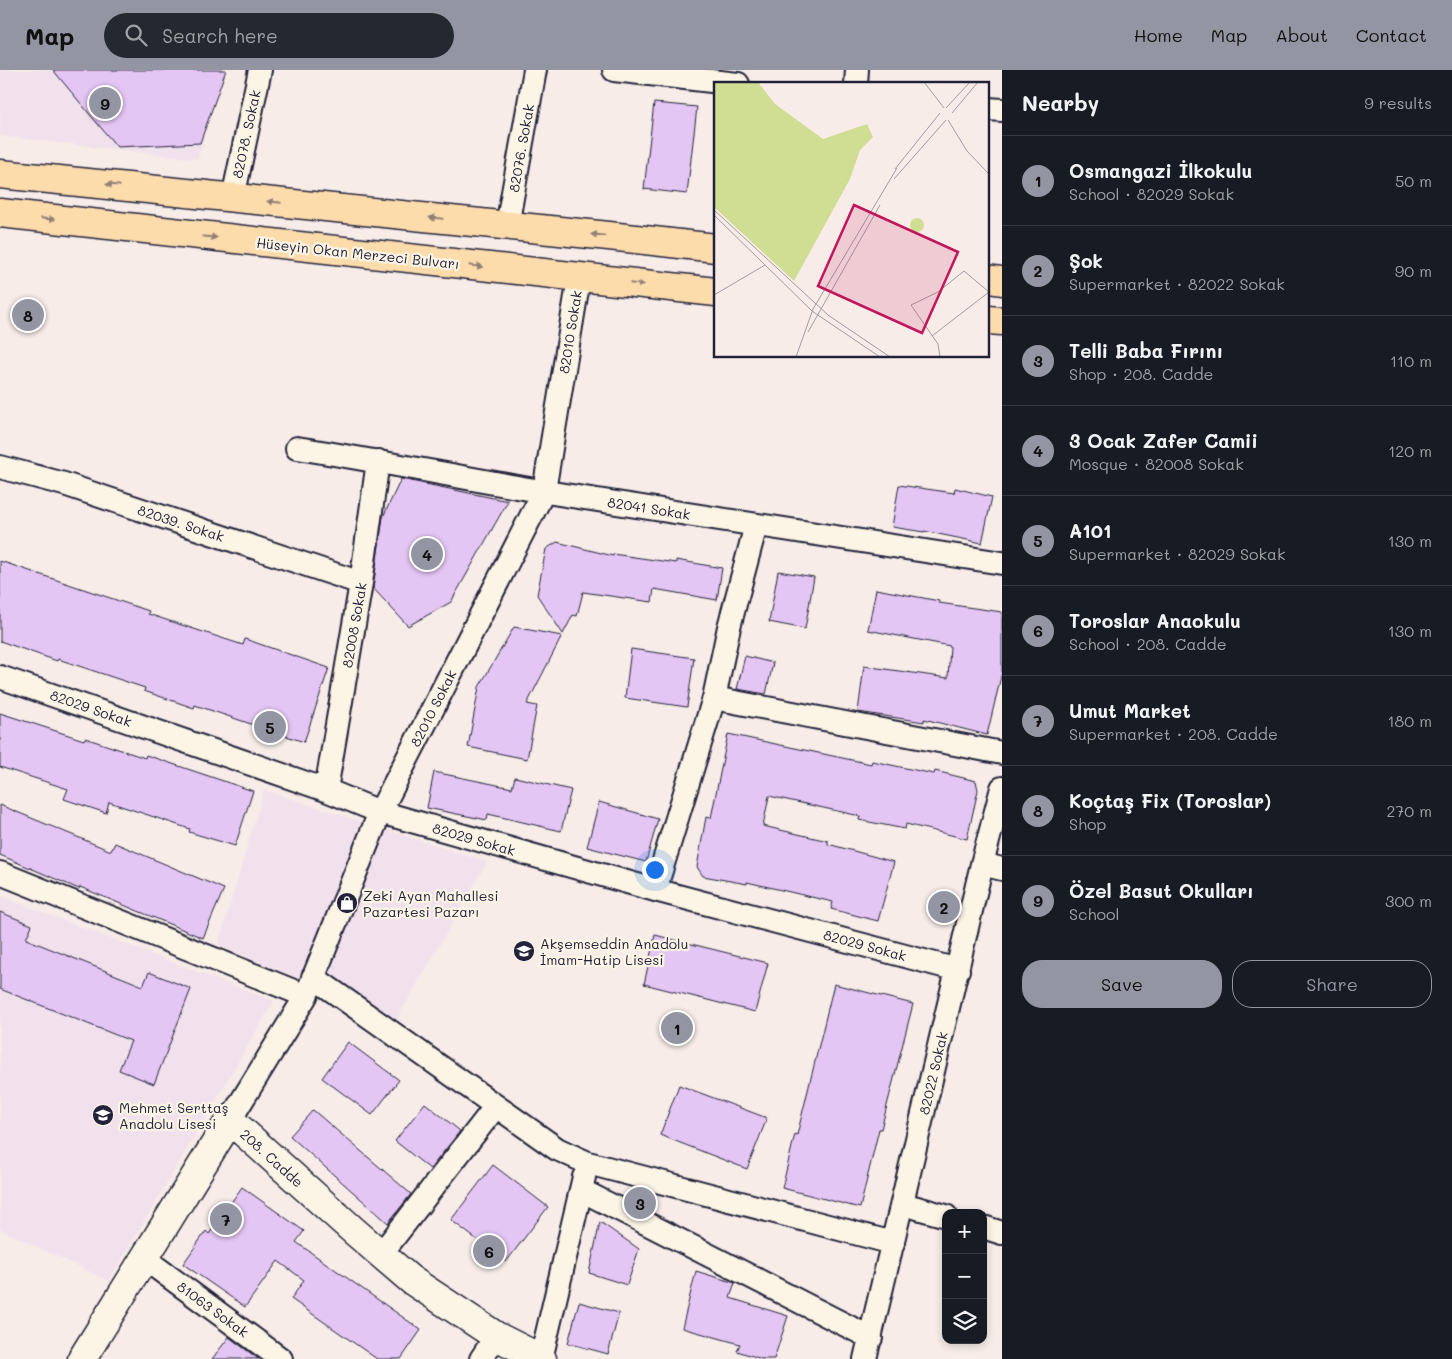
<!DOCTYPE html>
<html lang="en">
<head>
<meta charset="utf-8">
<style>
	:root { --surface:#171b24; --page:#242831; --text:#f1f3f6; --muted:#9ea1a6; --line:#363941; --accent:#9495a2 }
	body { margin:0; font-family:Mali,sans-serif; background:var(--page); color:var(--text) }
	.controls { position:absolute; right:15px; bottom:15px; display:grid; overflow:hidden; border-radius:10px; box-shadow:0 2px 8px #0003 }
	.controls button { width:45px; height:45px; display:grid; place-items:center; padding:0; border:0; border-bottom:1px solid var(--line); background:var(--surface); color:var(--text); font:25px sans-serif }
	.you { position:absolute; left:654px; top:799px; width:18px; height:18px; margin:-12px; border:4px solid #fff; border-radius:50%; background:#1a73e8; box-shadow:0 0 0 8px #1a73e833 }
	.badge { display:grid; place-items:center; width:32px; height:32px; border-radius:50%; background:var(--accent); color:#111; font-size:16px; font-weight:700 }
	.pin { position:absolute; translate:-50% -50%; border:2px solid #fff; box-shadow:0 1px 5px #0006 }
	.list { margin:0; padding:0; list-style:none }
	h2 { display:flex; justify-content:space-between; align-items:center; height:65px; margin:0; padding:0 20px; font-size:21px }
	h2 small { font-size:16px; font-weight:400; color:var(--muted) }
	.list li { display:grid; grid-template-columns:32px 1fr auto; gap:15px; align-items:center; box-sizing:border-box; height:90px; padding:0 20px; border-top:1px solid var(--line) }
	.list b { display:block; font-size:19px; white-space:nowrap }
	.list p { margin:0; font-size:16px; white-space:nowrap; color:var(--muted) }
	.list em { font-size:16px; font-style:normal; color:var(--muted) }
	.actions { display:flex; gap:10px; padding:15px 20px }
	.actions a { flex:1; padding:11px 0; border:1px solid var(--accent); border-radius:20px; text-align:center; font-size:18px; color:var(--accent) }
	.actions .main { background:var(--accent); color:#111 }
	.icon { flex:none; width:28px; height:28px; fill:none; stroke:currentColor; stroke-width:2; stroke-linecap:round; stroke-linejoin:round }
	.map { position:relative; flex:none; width:1002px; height:1289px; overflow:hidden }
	header { display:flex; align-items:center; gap:30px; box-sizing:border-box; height:70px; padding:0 25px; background:var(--accent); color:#111 }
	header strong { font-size:24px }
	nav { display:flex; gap:28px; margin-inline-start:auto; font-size:18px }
	.search { width:350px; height:45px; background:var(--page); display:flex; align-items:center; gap:12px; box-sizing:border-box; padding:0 18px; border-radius:28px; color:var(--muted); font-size:19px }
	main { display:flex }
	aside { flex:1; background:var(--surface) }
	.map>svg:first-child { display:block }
	.built { fill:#f1e1ec }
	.building { fill:#e4c6f4; stroke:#22223b }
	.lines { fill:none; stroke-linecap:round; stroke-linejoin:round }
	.minor-casing { stroke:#22223b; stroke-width:26 }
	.tertiary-casing { stroke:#22223b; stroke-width:31 }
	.primary-casing { stroke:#22223b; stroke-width:31 }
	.minor { stroke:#fcf5e5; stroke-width:22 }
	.tertiary { stroke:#fcf5e5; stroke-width:28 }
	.primary { stroke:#fddcac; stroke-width:28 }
	.oneway { fill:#907f74 }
	.labels { text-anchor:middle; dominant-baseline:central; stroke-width:4.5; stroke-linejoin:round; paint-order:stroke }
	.street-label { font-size:14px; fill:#22223b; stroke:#fcf5e5 }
	.poi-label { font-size:14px; fill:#22223b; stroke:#fcf5e5; text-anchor:start }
	.inset-road { fill:none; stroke:#a29ba3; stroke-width:1 }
	.view { fill:#c2185b; fill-opacity:0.15; stroke:#c2185b; stroke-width:2.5 }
	.inset-edge { fill:none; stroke:#22223b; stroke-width:2.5 }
</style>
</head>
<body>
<header>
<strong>Map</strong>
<div class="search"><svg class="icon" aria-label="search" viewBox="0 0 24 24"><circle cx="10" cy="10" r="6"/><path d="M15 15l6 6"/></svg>Search here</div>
<nav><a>Home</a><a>Map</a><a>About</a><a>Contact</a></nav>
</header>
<main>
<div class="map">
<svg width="1002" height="1289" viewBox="0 0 1002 1289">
	<rect width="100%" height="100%" fill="#f7ece8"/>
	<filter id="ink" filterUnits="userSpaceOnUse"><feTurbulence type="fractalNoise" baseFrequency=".02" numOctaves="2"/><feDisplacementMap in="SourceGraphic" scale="10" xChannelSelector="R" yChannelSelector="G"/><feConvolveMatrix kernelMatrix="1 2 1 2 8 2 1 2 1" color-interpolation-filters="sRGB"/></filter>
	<g filter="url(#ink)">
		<path class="built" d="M0 0H218L198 89 0 66Z
			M264 720 487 792 397 949 218 875Z
			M0 826 274 931 109 1211 0 1159Z"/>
		<path class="building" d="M53 0H226L200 73 117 77Z
			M654 33 697 37 687 124 644 119Z
			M401 409 508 431 451 532 408 556 373 518 383 447Z
			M899 415 954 423 955 418 992 427 982 473 924 461V462L892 457Z
			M557 472 613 486V484L676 493V490L722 498 717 530 654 519 652 532 583 522 577 546 573 545 563 564 537 525 546 479Z
			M0 491 149 541 148 544 243 575 245 569 329 598 304 672 195 635 194 638 144 621 145 618 58 589 57 591 0 571Z
			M778 501 814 507 805 559 769 552Z
			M876 519 939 531V533L1002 542V602L987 665 924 649V652L858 642 864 596 948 608 950 576 868 560Z
			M514 557 562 566 527 634 537 636 527 689 468 677 479 617Z
			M631 579 694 588 687 637 625 628Z
			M745 586 773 593 766 624 737 619Z
			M0 643 84 670 85 668 145 688 146 685 253 721 235 776 189 762 190 759 109 732 106 743 64 729 68 719 0 697Z
			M728 664 871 694 872 691 934 704 935 701 976 711 978 720 967 769 906 754 905 759 859 750 860 746 769 726 763 756 828 771V774L894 792 878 851 831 839 833 832 747 812V814L703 806 697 797 706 747 711 748Z
			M434 702 512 718 515 707 571 720 561 761 488 744 487 750 427 738Z
			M599 732 658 749 646 792 587 777Z
			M0 735 111 781 115 773 224 819 203 868 80 817 79 819 0 785Z
			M0 842 32 855 26 869 143 916 149 902 191 919 154 1014 119 1000 131 971 0 919Z
			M655 865 768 893 755 942 644 914Z
			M834 914 913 934 881 1059H879L860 1138 782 1118 795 1064 797 1065Z
			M348 972 399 1010 372 1045 322 1008Z
			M679 1015 767 1048 747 1099 660 1065Z
			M425 1033 460 1061 430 1099 395 1071Z
			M313 1040 411 1124 388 1153 290 1066Z
			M493 1095 548 1137 506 1192 451 1150Z
			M242 1117 304 1161 296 1172 421 1260 401 1289H377L291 1229 304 1210 278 1191 245 1237 183 1194 206 1161 209 1164Z
			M600 1152 639 1179 627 1215 589 1203Z
			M696 1201 735 1213 730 1228 788 1246 774 1289H762L737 1281 740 1274 682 1258Z
			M579 1232 619 1243 608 1284 568 1273Z
			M229 1267 257 1288 259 1289H212Z"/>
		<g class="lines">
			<g class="minor-casing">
				<path id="minor" d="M614 0 738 14
					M856 14 857 0
					M988 39 1002 40
					M233 128 260 0
					M507 156 535 0
					M297 378C380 391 463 408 546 422 698 447 850 470 1002 493
					M0 397 64 414 361 513
					M0 607 326 720 380 742 655 820 958 900
					M714 628 1002 683
					M326 720 361 513 378 391
					M982 794 1002 799
					M0 803 306 926
					M655 820 714 628 729 557 756 455
					M313 907 557 1079 588 1093 893 1173
					M230 1050 306 926 380 742 544 421 579 208
					M581 1120 871 1268
					M903 1134 946 1146
					M983 1157 1002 1163
					M381 1184 496 1036
					M145 1189 281 1289
					M481 1289 496 1266
					M541 1289 584 1107
					M865 1289 982 794 1002 718"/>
			</g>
			<g class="tertiary-casing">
				<path id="tertiary" d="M82 1289 230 1050 354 1161 411 1210 496 1266 542 1289"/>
			</g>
			<g class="primary-casing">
				<path id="primary" d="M0 104 609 166 716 178
					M0 143 716 222
					M988 209 1002 211
					M988 250 1002 251"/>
			</g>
			<use href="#minor" class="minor"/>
			<use href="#tertiary" class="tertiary"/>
			<use href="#primary" class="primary"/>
		</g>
		<defs><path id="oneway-solid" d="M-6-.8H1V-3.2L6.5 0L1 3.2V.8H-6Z" transform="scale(1.25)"/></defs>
		<g class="oneway">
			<use href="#oneway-solid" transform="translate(113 115) rotate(-174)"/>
			<use href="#oneway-solid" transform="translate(274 132) rotate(-174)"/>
			<use href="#oneway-solid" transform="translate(436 148) rotate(-174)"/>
			<use href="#oneway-solid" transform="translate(48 149) rotate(6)"/>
			<use href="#oneway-solid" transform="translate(598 165) rotate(-174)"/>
			<use href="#oneway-solid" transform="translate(210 167) rotate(6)"/>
			<use href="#oneway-solid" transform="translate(476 196) rotate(6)"/>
			<use href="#oneway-solid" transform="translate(637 214) rotate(6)"/>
		</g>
	</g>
	<defs>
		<g id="shop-disc" transform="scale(1.125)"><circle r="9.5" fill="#22223b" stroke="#fcf5e5"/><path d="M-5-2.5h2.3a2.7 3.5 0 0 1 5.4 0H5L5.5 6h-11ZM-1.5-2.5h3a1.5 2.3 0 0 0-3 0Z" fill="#fff"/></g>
		<g id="school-disc" transform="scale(1.125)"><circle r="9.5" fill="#22223b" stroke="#fcf5e5"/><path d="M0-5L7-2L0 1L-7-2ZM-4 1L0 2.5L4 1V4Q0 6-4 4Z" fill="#fff"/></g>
	</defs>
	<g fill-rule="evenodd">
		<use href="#shop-disc" x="347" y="833"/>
		<use href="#school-disc" x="524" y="881"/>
		<use href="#school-disc" x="103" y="1045"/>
	</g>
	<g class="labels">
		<g class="street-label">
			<text transform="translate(246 64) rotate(-78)">82078. Sokak</text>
			<text transform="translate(521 78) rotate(-80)">82076. Sokak</text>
			<text transform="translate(358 183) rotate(6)">Hüseyin Okan Merzeci Bulvarı</text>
			<text transform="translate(570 262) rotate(-81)">82010 Sokak</text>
			<text transform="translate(649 438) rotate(9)">82041 Sokak</text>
			<text transform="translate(181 453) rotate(18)">82039. Sokak</text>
			<text transform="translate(354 555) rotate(-80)">82008 Sokak</text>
			<text transform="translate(91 638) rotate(19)">82029 Sokak</text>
			<text transform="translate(433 638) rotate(-63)">82010 Sokak</text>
			<text transform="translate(474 769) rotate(16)">82029 Sokak</text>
			<text transform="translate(865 875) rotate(15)">82029 Sokak</text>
			<text transform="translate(933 1003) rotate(-77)">82022 Sokak</text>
			<text transform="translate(272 1088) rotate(42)">208. Cadde</text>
			<text transform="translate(213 1239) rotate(36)">81063 Sokak</text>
		</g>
		<g class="poi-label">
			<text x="363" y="825">Zeki Ayan Mahallesi<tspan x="363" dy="16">Pazartesi Pazarı</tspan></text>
			<text x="540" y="873">Akşemseddin Anadolu<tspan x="540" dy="16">İmam-Hatip Lisesi</tspan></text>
			<text x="119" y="1037">Mehmet Serttaş<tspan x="119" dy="16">Anadolu Lisesi</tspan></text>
		</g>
	</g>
	<g transform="translate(714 12)">
		<rect width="275" height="275" fill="#f7ece8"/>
		<path d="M0 0H44L61 22 109 57 153 42 159 55 146 68 136 97 80 199 0 125ZM196 143a7 7 0 1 1 14 0a7 7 0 1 1-14 0Z" fill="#cfde92"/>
		<path class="inset-road" d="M210 0 230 26M232 26 256 0M238 31 264 0M234 38 253 69 275 92M181 87 226 31M180 97 232 38M0 128 114 233 176 275M0 133 98 229 166 275M0 213 51 183M94 250 166 123M218 254 275 210M82 275 99 227 183 86M226 275 224 262 197 223 224 210 250 189 275 210"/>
		<path class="view" d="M140 123 244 170 208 251 104 204Z"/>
		<rect width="275" height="275" class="inset-edge"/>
	</g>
</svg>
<div class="controls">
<button>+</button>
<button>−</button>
<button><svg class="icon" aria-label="layers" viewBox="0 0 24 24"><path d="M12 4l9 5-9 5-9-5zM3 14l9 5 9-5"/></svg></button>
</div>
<div class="you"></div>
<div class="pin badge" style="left:677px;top:958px">1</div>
<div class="pin badge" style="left:944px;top:837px">2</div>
<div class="pin badge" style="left:640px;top:1133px">3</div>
<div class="pin badge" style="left:427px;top:484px">4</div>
<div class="pin badge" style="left:270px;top:657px">5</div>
<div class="pin badge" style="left:489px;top:1181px">6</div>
<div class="pin badge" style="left:226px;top:1149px">7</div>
<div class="pin badge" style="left:28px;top:245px">8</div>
<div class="pin badge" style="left:105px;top:33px">9</div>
</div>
<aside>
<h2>Nearby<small>9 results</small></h2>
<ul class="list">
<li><span class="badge">1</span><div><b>Osmangazi İlkokulu</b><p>School · 82029 Sokak</p></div><em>50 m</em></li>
<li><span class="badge">2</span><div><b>Şok</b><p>Supermarket · 82022 Sokak</p></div><em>90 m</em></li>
<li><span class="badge">3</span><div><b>Telli Baba Fırını</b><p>Shop · 208. Cadde</p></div><em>110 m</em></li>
<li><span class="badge">4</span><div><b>3 Ocak Zafer Camii</b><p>Mosque · 82008 Sokak</p></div><em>120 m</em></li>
<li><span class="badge">5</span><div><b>A101</b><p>Supermarket · 82029 Sokak</p></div><em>130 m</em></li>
<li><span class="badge">6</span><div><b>Toroslar Anaokulu</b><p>School · 208. Cadde</p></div><em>130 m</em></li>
<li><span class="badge">7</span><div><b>Umut Market</b><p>Supermarket · 208. Cadde</p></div><em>180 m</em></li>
<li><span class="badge">8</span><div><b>Koçtaş Fix (Toroslar)</b><p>Shop</p></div><em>270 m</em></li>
<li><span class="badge">9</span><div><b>Özel Basut Okulları</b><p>School</p></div><em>300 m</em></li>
</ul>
<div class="actions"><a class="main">Save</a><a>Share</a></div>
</aside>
</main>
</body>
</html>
